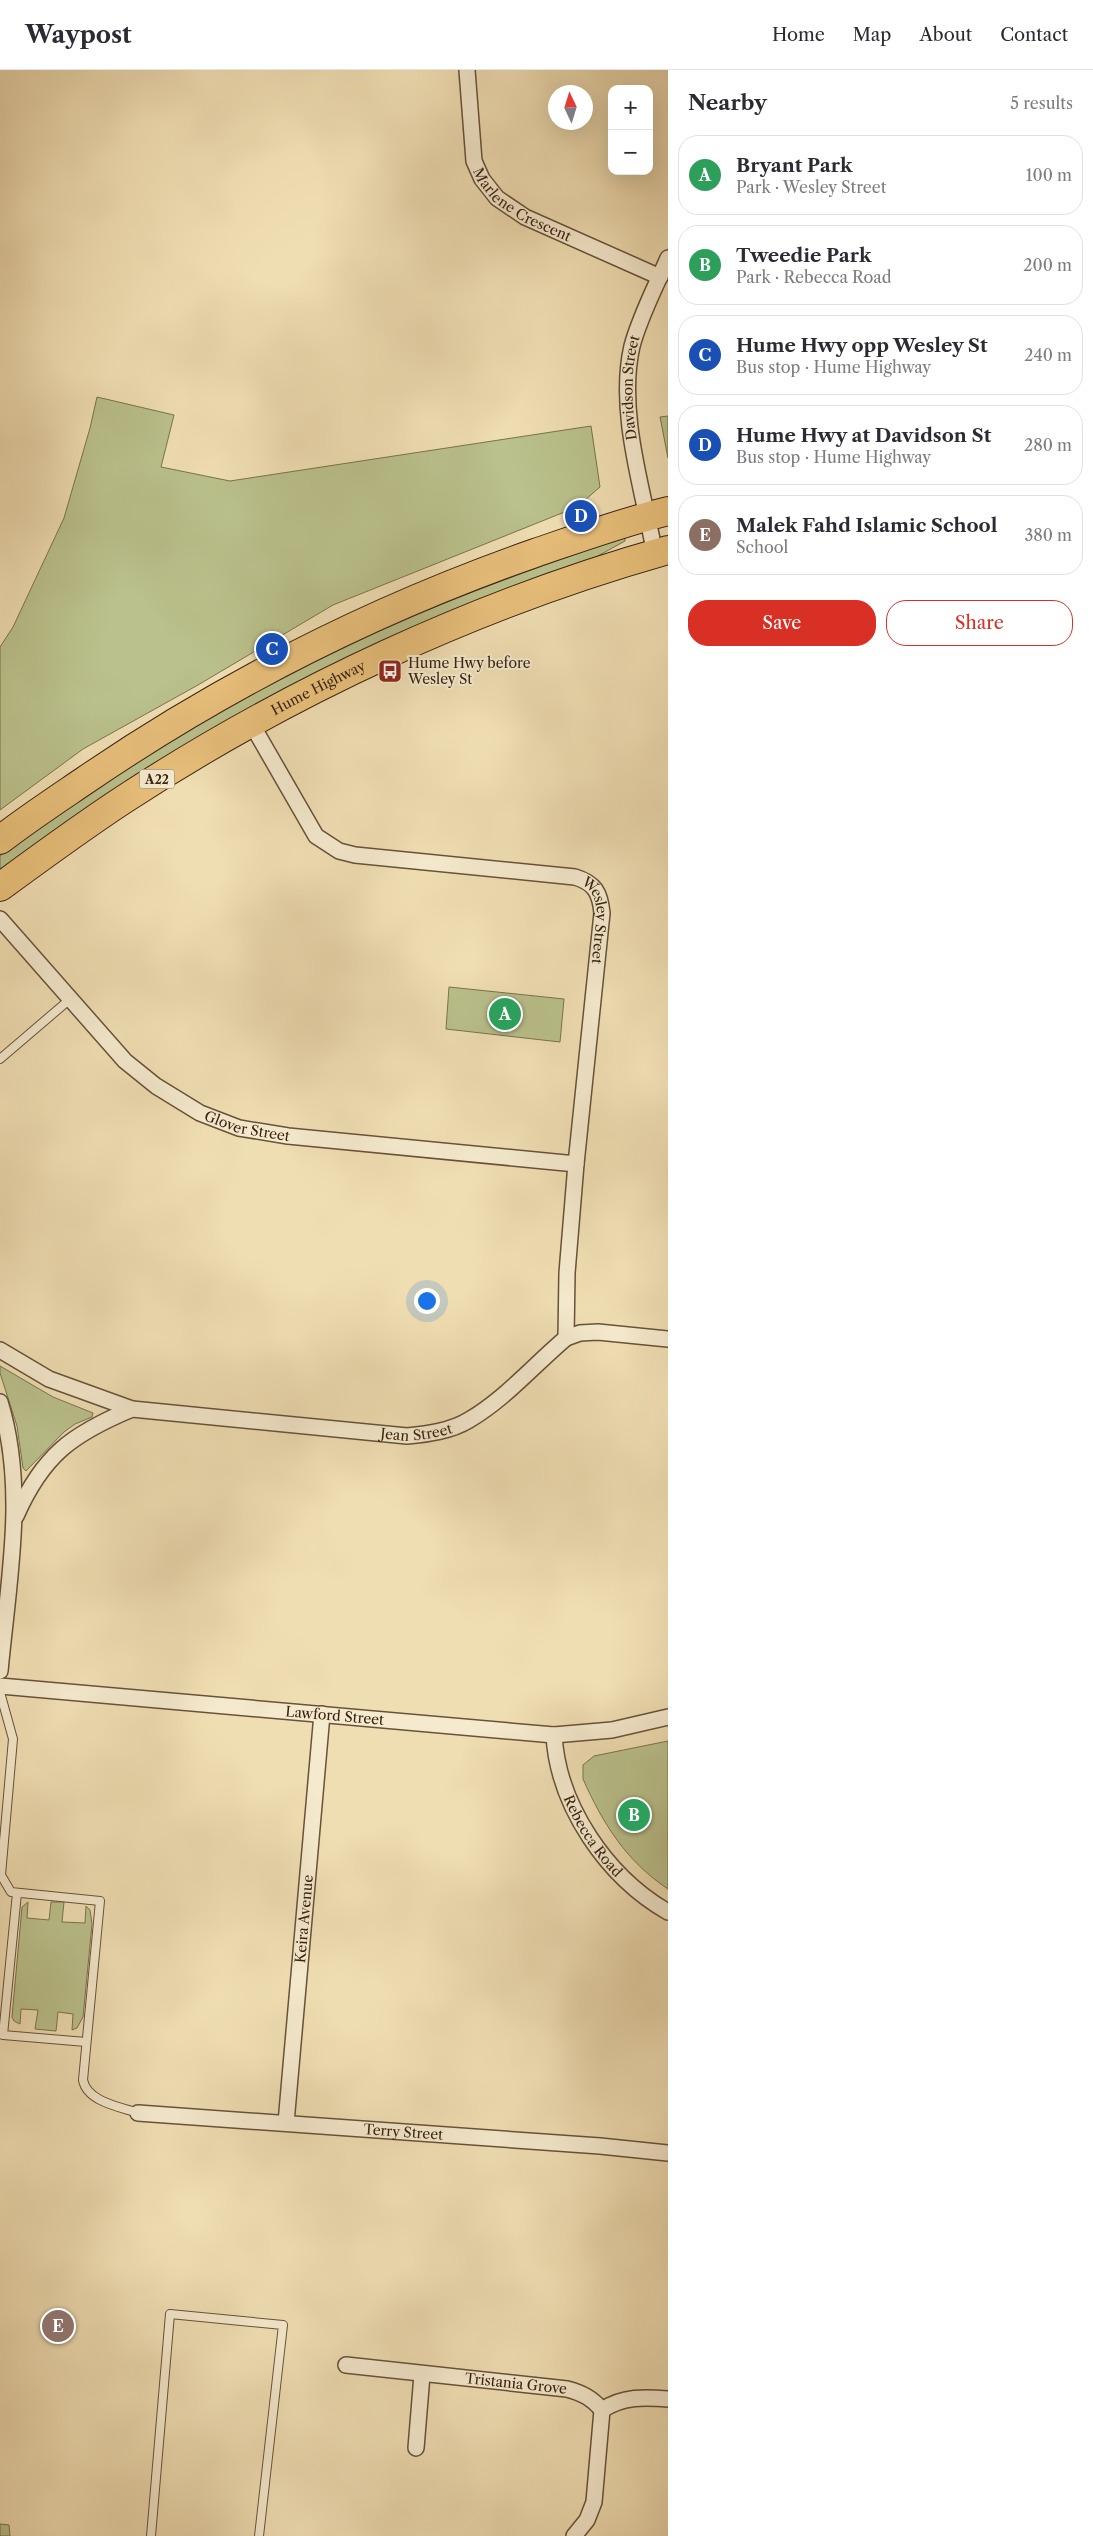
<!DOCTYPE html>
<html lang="en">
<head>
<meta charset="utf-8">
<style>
	:root { --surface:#fff; --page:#f2f2f3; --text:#2b2b33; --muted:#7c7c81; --line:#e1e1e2; --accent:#d93025 }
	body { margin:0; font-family:"Libre Caslon Text",serif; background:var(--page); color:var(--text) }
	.controls { position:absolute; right:15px; top:15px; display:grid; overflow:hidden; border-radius:10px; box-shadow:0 5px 20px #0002 }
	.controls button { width:45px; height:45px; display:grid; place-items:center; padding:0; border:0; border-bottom:1px solid var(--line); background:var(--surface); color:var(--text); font:25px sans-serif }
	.compass { position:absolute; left:548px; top:15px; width:45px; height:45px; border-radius:50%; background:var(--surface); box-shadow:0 5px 20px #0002; rotate:356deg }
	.you { position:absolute; left:426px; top:1230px; width:18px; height:18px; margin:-12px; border:4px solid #fff; border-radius:50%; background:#1a73e8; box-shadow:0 0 0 8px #1a73e833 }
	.badge { display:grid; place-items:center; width:32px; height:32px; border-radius:50%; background:var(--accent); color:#fff; font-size:16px; font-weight:700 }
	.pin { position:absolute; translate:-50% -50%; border:2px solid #fff; box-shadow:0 1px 5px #0006 }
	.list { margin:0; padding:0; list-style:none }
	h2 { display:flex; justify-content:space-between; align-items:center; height:65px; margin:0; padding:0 20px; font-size:21px }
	h2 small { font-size:16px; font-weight:400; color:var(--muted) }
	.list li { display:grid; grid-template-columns:32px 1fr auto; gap:15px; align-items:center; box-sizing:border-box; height:80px; margin:0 10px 10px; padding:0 10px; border:1px solid var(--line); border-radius:20px }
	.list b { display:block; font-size:19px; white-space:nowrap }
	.list p { margin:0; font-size:16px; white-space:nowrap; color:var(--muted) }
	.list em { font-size:16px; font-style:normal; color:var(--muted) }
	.actions { display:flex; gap:10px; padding:15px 20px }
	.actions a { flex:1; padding:11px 0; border:1px solid var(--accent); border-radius:20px; text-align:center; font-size:18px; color:var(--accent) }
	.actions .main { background:var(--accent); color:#fff }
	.map { position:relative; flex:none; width:668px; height:2466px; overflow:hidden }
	header { display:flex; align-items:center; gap:30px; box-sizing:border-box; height:70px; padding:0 25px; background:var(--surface); border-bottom:1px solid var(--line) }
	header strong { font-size:24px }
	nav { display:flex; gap:28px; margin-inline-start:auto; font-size:18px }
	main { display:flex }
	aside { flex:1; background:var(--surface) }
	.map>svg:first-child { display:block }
	.green { fill:#bac18c; stroke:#7a724f }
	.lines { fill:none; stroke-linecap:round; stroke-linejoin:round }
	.lane-casing { stroke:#67523a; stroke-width:10 }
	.street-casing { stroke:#67523a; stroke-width:18 }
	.highway-casing { stroke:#392312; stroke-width:30 }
	.lane { stroke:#f5eace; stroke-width:8 }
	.street { stroke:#f5eace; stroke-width:15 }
	.highway { stroke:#e8bf7a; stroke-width:28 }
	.labels { text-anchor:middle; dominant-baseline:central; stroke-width:4; stroke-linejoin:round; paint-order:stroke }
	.shield { fill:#f5eace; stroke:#715f4a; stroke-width:1 }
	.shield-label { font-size:12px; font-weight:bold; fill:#392312 }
	.street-label { font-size:14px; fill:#392312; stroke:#f5eace }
	.poi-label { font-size:14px; fill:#392312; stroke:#f5eace; text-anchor:start }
</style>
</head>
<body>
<header>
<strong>Waypost</strong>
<nav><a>Home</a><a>Map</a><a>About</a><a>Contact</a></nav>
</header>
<main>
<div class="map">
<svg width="668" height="2466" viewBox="0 0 668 2466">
	<rect width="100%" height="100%" fill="#f0deb3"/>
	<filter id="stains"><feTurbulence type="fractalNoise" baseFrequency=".004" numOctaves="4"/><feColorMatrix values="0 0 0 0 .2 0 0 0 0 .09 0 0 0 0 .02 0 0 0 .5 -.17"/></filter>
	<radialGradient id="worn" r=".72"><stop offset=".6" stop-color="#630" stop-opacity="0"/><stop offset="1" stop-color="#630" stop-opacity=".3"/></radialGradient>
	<path class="green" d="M97 327 174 345 161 397 230 411 591 356 600 417 577 437 333 535 198 615 83 679 0 740V577L13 557 64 448 90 358Z
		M668 346V388L660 347Z
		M625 467V471L596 487C518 518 438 545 361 581 233 641 113 715 0 800V786C97 715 198 650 305 596 408 544 516 504 625 467Z
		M449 917 564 929 560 972 446 959Z
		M0 1296 53 1327 93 1343 92 1347 75 1354 64 1362 26 1401 23 1398 17 1356 0 1303Z
		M668 1671V1819C627 1792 603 1754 583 1709V1695L594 1686Z
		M28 1832 27 1848 49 1850 51 1832H64L62 1852 85 1853 86 1836 90 1840 92 1854 83 1947 77 1958 72 1960 73 1944 58 1942 56 1961 35 1959 38 1940 21 1939 20 1954 14 1951 12 1947 22 1837Z
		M0 2454 9 2455 10 2466H0Z"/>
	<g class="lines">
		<g class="lane-casing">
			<path id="lane" d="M0 989 69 930
				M0 1622 13 1669 1 1805 11 1822 100 1831 83 2010C87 2032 121 2037 138 2043
				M17 1823 3 1965 86 1972
				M151 2466 170 2244 283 2255 259 2466"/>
		</g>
		<g class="street-casing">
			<g id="street">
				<path id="s1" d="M467 0 474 91 482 109 497 128 525 147 660 207"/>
				<path id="s2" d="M655 484C643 420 617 341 632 276 640 246 656 216 668 188"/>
				<path id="s3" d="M251 653 316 766 339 781 355 785 575 807C595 813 600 823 602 843L576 1094 567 1203 566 1268"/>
				<path id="s4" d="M0 849 125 991 156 1016 200 1043 239 1058 288 1066 576 1094"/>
				<path id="s5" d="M0 1280 49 1309 132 1339 407 1366C428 1364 451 1361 469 1350 505 1329 534 1295 566 1268L580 1263 598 1262 668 1269"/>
				<path d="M0 1332C27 1419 8 1513 0 1601"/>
				<path d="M16 1446C43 1385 72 1364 132 1339"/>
				<path id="s6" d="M0 1616 554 1665 612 1660 668 1647"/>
				<path id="s7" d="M554 1665C558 1736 607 1807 668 1842"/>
				<path id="s8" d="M138 2043 600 2076 668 2083"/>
				<path id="s9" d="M286 2053 322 1644"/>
				<path id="s10" d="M346 2295 567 2319C582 2323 592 2328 602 2340"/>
				<path d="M416 2378 422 2305"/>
				<path d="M574 2466 587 2450 594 2432 602 2340C623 2326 645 2327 668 2329"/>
			</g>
		</g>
		<g class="highway-casing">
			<g id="highway">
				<path d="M0 770C27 749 56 730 84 711 223 616 375 539 535 483 579 468 623 452 668 441"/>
				<path id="s11" d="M0 817C41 787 83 756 126 728 290 621 479 533 668 480"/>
			</g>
		</g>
		<use href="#lane" class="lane"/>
		<use href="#street" class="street"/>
		<use href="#highway" class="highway"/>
	</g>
	<defs>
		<g id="bus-square" transform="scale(1.25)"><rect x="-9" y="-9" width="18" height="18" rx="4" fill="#8f2418" stroke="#f5eace"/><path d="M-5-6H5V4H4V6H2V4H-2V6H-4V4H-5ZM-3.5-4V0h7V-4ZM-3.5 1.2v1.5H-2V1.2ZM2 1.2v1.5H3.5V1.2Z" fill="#fff"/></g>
	</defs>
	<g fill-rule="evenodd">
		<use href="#bus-square" x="390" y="601"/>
	</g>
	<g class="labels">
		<rect class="shield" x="139.5" y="699.5" width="35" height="19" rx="4"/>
		<g class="shield-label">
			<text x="157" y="709">A22</text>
		</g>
		<g class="street-label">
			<text stroke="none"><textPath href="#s1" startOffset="159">Marlene Crescent</textPath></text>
			<text stroke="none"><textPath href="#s2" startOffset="169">Davidson Street</textPath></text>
			<text stroke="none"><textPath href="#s11" startOffset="376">Hume Highway</textPath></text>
			<text stroke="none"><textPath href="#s3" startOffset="450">Wesley Street</textPath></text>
			<text stroke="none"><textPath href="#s4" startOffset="330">Glover Street</textPath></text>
			<text stroke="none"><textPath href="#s5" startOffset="431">Jean Street</textPath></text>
			<text stroke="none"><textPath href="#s6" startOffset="336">Lawford Street</textPath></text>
			<text stroke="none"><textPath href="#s7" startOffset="110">Rebecca Road</textPath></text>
			<text stroke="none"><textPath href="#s9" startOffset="205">Keira Avenue</textPath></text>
			<text stroke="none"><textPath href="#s8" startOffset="266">Terry Street</textPath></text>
			<text stroke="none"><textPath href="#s10" startOffset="171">Tristania Grove</textPath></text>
		</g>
		<g class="poi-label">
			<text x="408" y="593">Hume Hwy before<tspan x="408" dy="16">Wesley St</tspan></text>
		</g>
	</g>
	<rect width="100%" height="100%" filter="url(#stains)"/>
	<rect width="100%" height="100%" fill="url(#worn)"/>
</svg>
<div class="controls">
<button>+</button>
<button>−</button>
</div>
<svg class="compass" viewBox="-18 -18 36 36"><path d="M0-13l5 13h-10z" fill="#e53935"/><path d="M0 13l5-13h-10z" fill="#7c7c81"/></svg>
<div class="you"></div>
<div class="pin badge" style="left:505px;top:944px;background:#2e9e5b">A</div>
<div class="pin badge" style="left:634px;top:1745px;background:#2e9e5b">B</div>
<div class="pin badge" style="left:272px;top:579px;background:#1a4fb4">C</div>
<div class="pin badge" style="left:581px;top:446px;background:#1a4fb4">D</div>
<div class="pin badge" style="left:58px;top:2256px;background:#8d6e63">E</div>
</div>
<aside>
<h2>Nearby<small>5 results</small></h2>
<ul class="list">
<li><span class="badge" style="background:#2e9e5b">A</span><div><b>Bryant Park</b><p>Park · Wesley Street</p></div><em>100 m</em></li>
<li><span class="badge" style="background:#2e9e5b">B</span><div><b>Tweedie Park</b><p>Park · Rebecca Road</p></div><em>200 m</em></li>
<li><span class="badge" style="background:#1a4fb4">C</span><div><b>Hume Hwy opp Wesley St</b><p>Bus stop · Hume Highway</p></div><em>240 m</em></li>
<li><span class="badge" style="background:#1a4fb4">D</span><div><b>Hume Hwy at Davidson St</b><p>Bus stop · Hume Highway</p></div><em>280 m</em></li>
<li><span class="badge" style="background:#8d6e63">E</span><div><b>Malek Fahd Islamic School</b><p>School</p></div><em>380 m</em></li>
</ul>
<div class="actions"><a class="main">Save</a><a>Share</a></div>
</aside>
</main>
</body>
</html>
